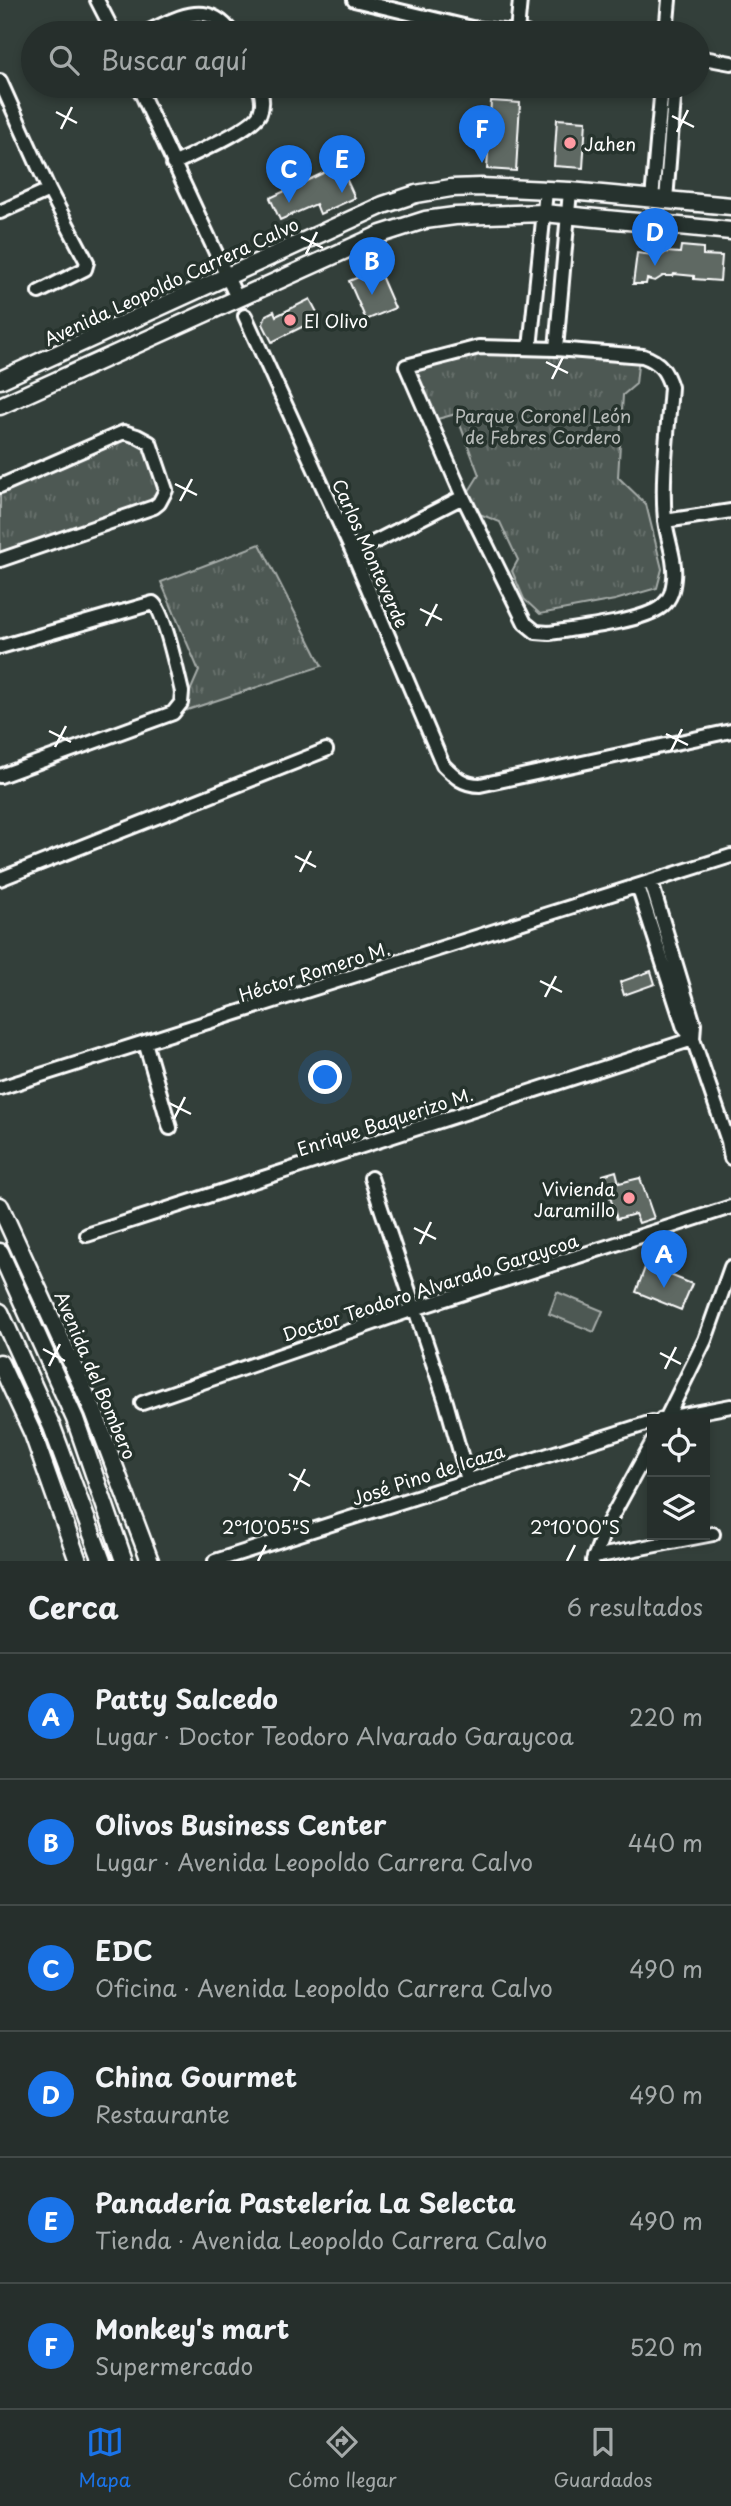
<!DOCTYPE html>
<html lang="es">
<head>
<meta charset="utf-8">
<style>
	:root { --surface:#262f2c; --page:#323b38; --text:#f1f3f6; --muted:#a4a9a9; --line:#424a48; --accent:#1a73e8 }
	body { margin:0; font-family:"Playpen Sans",sans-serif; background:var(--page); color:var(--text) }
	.controls { position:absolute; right:21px; bottom:21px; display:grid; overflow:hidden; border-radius:0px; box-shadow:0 4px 10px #0003 }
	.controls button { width:63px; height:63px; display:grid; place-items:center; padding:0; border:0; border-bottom:2px solid var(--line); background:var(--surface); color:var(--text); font:35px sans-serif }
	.you { position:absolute; left:326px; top:1078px; width:24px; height:24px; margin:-18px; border:5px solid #fff; border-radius:50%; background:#1a73e8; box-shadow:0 0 0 10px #1a73e833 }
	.badge { display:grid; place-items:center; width:46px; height:46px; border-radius:50%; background:var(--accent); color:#fff; font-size:23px; font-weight:700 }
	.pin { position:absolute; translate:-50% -58px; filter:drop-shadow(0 2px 4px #0008) }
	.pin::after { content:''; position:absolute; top:37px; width:24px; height:21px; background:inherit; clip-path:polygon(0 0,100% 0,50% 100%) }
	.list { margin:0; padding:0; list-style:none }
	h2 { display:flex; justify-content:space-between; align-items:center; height:91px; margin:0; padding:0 28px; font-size:30px }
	h2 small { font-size:23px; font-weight:400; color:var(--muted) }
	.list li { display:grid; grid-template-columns:46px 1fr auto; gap:21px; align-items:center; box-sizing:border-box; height:126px; padding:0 28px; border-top:2px solid var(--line) }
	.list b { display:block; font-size:26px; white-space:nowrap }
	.list p { margin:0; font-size:23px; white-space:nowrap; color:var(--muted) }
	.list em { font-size:23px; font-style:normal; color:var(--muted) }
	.icon { flex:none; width:38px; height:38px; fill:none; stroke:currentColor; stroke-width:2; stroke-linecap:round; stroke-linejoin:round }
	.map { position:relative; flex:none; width:731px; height:1561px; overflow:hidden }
	.search { position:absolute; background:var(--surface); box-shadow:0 4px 10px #0003; left:21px; right:21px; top:21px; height:77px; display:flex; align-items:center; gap:18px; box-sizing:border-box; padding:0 24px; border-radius:38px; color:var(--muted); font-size:26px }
	.sheet { height:847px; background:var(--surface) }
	nav { display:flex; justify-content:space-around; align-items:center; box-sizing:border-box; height:98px; border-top:2px solid var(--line); background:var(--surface); font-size:19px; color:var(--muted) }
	nav a { display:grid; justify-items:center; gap:4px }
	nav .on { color:var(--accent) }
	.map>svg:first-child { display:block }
	.park { fill:url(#park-tufts); stroke:#a6aca9; stroke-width:2 }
	.pitch { fill:#4d5853; stroke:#a6aca9; stroke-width:2 }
	.building { fill:#5f6964; stroke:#fff; stroke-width:2 }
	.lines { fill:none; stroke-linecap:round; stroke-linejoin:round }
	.minor-casing { stroke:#fff; stroke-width:18 }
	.major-casing { stroke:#fff; stroke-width:21 }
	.minor { stroke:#26332d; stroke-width:12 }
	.major { stroke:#26332d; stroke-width:16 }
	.ticks { fill:none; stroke:#fff; stroke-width:2.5 }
	.poi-dot { fill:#ff9aa2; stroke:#26332d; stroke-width:2.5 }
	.labels { text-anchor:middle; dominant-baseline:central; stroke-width:7; stroke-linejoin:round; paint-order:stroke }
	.poi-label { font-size:18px; fill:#fff; stroke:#26332d; text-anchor:start }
	.street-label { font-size:18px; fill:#fff; stroke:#26332d }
	.park-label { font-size:18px; fill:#b8bcba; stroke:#26332d }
	.ticks-label { font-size:18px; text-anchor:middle; fill:#fff; stroke:#26332d; stroke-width:7; stroke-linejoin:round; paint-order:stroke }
</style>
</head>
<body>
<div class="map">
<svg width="731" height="1561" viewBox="0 0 731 1561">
	<defs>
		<pattern id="park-tufts" width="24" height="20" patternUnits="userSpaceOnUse" patternTransform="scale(1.75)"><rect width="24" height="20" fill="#4d5853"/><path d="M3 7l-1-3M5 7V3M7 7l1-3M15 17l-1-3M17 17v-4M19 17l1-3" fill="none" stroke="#68716d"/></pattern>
	</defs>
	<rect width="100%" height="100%" fill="#333f3a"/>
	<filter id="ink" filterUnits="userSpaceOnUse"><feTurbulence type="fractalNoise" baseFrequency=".0143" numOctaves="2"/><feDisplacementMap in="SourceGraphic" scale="14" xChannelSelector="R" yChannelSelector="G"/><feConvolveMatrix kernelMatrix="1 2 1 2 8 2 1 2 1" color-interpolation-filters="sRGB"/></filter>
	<g filter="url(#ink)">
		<path class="park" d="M479 347 639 356 636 384 623 395 618 477 646 504 662 569 657 588 615 600 540 614 524 599 512 571 518 560 500 522 477 513 469 491 479 475 456 414 430 421 406 366Z
			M124 432 150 443 166 490 159 503 0 560V486Z
			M260 544 322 666 181 712 199 671 161 582Z"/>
		<path class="pitch" d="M557 1292 603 1311 594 1332 549 1314Z"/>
		<path class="building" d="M491 101 520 103 516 171 487 169Z
			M557 119 586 121 583 168 554 166Z
			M340 165 355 198 320 214 316 204 280 220 270 198Z
			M681 246 703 248V255L722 256 720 281 694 279V276L674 274 673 276H663L655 281 647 279 646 284H633L637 253 661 256 666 252 680 253Z
			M378 269 395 308 366 320 349 281Z
			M310 299 320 318 272 342 263 324 266 315 274 311 276 316Z
			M651 971 655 984 624 995 620 982Z
			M616 1171 619 1183 640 1178 654 1218 639 1223 635 1214 617 1219 603 1175Z
			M646 1265 692 1284 681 1310 636 1292Z"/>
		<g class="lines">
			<g class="minor-casing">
				<path id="minor" d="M97 0 114 33
					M354 0 472 28 526 33
					M517 32 520 0
					M145 33C180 16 208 0 232 33
					M666 33 669 0
					M698 57 731 63
					M0 81 49 190 87 262 85 269 39 292
					M138 86 237 298
					M173 164C191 155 253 129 260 113 264 103 262 94 258 86
					M652 199 662 86
					M666 200 675 86
					M0 212 49 190
					M245 316 353 553 443 765C455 777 463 785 480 785L731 731
					M479 347 556 349 643 356C660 362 666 371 671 387 668 431 661 477 665 520 667 539 676 559 674 578 673 589 671 599 662 606 643 622 575 629 549 633L536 632 525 623 463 497 406 366Z
					M530 348 546 191
					M556 349 570 191
					M0 486 124 432 137 436 150 443 166 490 159 503 154 507 0 560
					M665 521 731 511
					M353 553 463 497
					M0 647 153 603C164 610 178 676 182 692L181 703 173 713 0 776
					M0 879 326 750
					M651 882 694 1024 693 1039
					M638 886 684 1028 693 1039 728 1141 731 1158
					M145 1042 170 1128
					M0 1088 731 856
					M371 1178 446 1402 468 1480
					M87 1235 693 1039
					M142 1403 414 1309 731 1207
					M662 1419 731 1406
					M666 1419 705 1340 731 1267
					M594 1557 713 1534
					M215 1561 652 1422
					M593 1561 605 1529 652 1443"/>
			</g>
			<g class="major-casing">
				<path id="major" d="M0 380 383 205 416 194 451 188 481 187 570 191 731 206
					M0 406 381 234 425 220 455 216 544 213 731 231
					M0 1206 94 1412 150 1561
					M0 1252 75 1419 124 1561
					M0 1312 52 1427 102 1561
					M0 1363 33 1434 78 1561"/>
			</g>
			<use href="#minor" class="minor"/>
			<use href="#major" class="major"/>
		</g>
	</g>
	<path class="ticks" d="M56 112 77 123M672 116 694 127M61 129 72 107M677 132 688 110M301 237 323 248M306 254 317 232M546 362 568 373M552 379 563 357M175 484 197 495M180 501 192 479M420 609 442 620M426 626 437 604M49 731 71 742M666 734 688 745M55 747 66 726M671 751 682 729M295 856 316 867M300 872 311 851M540 981 562 992M545 997 556 976M169 1103 191 1114M174 1119 185 1097M414 1228 436 1239M420 1244 431 1222M43 1349 65 1361M660 1353 681 1364M49 1366 60 1344M665 1369 676 1347M289 1474 310 1486M294 1491 305 1469M258 1561 266 1545M567 1561 575 1545"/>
	<g class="poi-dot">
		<circle cx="570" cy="143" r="7"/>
		<circle cx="290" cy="320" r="7"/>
		<circle cx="629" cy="1198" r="7"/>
	</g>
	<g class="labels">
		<g class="poi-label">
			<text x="584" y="143">Jahen</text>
			<text x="304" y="320">El Olivo</text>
			<text x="615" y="1188" text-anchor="end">Vivienda<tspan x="615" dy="21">Jaramillo</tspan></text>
		</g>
		<g class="street-label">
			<text transform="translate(171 281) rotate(-25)">Avenida Leopoldo Carrera Calvo</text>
			<text transform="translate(371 553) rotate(66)">Carlos Monteverde</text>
			<text transform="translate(314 971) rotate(-18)">Héctor Romero M.</text>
			<text transform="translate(385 1121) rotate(-18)">Enrique Baquerizo M.</text>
			<text transform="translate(430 1287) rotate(-18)">Doctor Teodoro Alvarado Garaycoa</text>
			<text transform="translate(96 1375) rotate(67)">Avenida del Bombero</text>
			<text transform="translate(428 1474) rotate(-18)">José Pino de Icaza</text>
		</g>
		<g class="park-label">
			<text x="543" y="415">Parque Coronel León<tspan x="543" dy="21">de Febres Cordero</tspan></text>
		</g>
	</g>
	<g class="ticks-label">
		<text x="266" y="1534">2°10'05"S</text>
		<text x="575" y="1534">2°10'00"S</text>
	</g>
</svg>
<div class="controls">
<button><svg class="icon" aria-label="locate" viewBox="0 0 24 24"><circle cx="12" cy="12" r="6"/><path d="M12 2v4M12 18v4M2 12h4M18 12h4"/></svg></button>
<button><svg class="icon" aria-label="layers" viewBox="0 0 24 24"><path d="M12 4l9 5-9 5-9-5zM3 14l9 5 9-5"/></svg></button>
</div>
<div class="you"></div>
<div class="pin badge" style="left:664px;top:1288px">A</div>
<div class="pin badge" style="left:372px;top:295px">B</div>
<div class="pin badge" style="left:289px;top:203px">C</div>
<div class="pin badge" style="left:655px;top:266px">D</div>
<div class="pin badge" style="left:342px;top:193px">E</div>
<div class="pin badge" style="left:482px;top:163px">F</div>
<div class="search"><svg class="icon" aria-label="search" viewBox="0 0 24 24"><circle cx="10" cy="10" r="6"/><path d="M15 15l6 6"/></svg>Buscar aquí</div>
</div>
<section class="sheet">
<h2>Cerca<small>6 resultados</small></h2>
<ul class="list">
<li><span class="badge">A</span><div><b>Patty Salcedo</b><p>Lugar · Doctor Teodoro Alvarado Garaycoa</p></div><em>220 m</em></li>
<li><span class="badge">B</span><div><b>Olivos Business Center</b><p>Lugar · Avenida Leopoldo Carrera Calvo</p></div><em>440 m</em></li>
<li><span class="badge">C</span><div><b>EDC</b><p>Oficina · Avenida Leopoldo Carrera Calvo</p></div><em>490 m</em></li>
<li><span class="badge">D</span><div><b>China Gourmet</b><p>Restaurante</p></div><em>490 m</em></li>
<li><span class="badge">E</span><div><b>Panadería Pastelería La Selecta</b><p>Tienda · Avenida Leopoldo Carrera Calvo</p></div><em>490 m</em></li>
<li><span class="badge">F</span><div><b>Monkey's mart</b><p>Supermercado</p></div><em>520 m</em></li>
</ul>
</section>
<nav>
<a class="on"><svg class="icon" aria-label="map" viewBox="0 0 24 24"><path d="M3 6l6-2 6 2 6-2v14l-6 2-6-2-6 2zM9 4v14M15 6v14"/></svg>Mapa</a>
<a><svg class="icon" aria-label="directions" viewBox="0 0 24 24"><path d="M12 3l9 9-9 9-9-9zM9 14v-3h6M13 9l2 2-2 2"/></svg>Cómo llegar</a>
<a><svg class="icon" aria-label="saved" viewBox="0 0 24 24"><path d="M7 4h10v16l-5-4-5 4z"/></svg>Guardados</a>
</nav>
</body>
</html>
